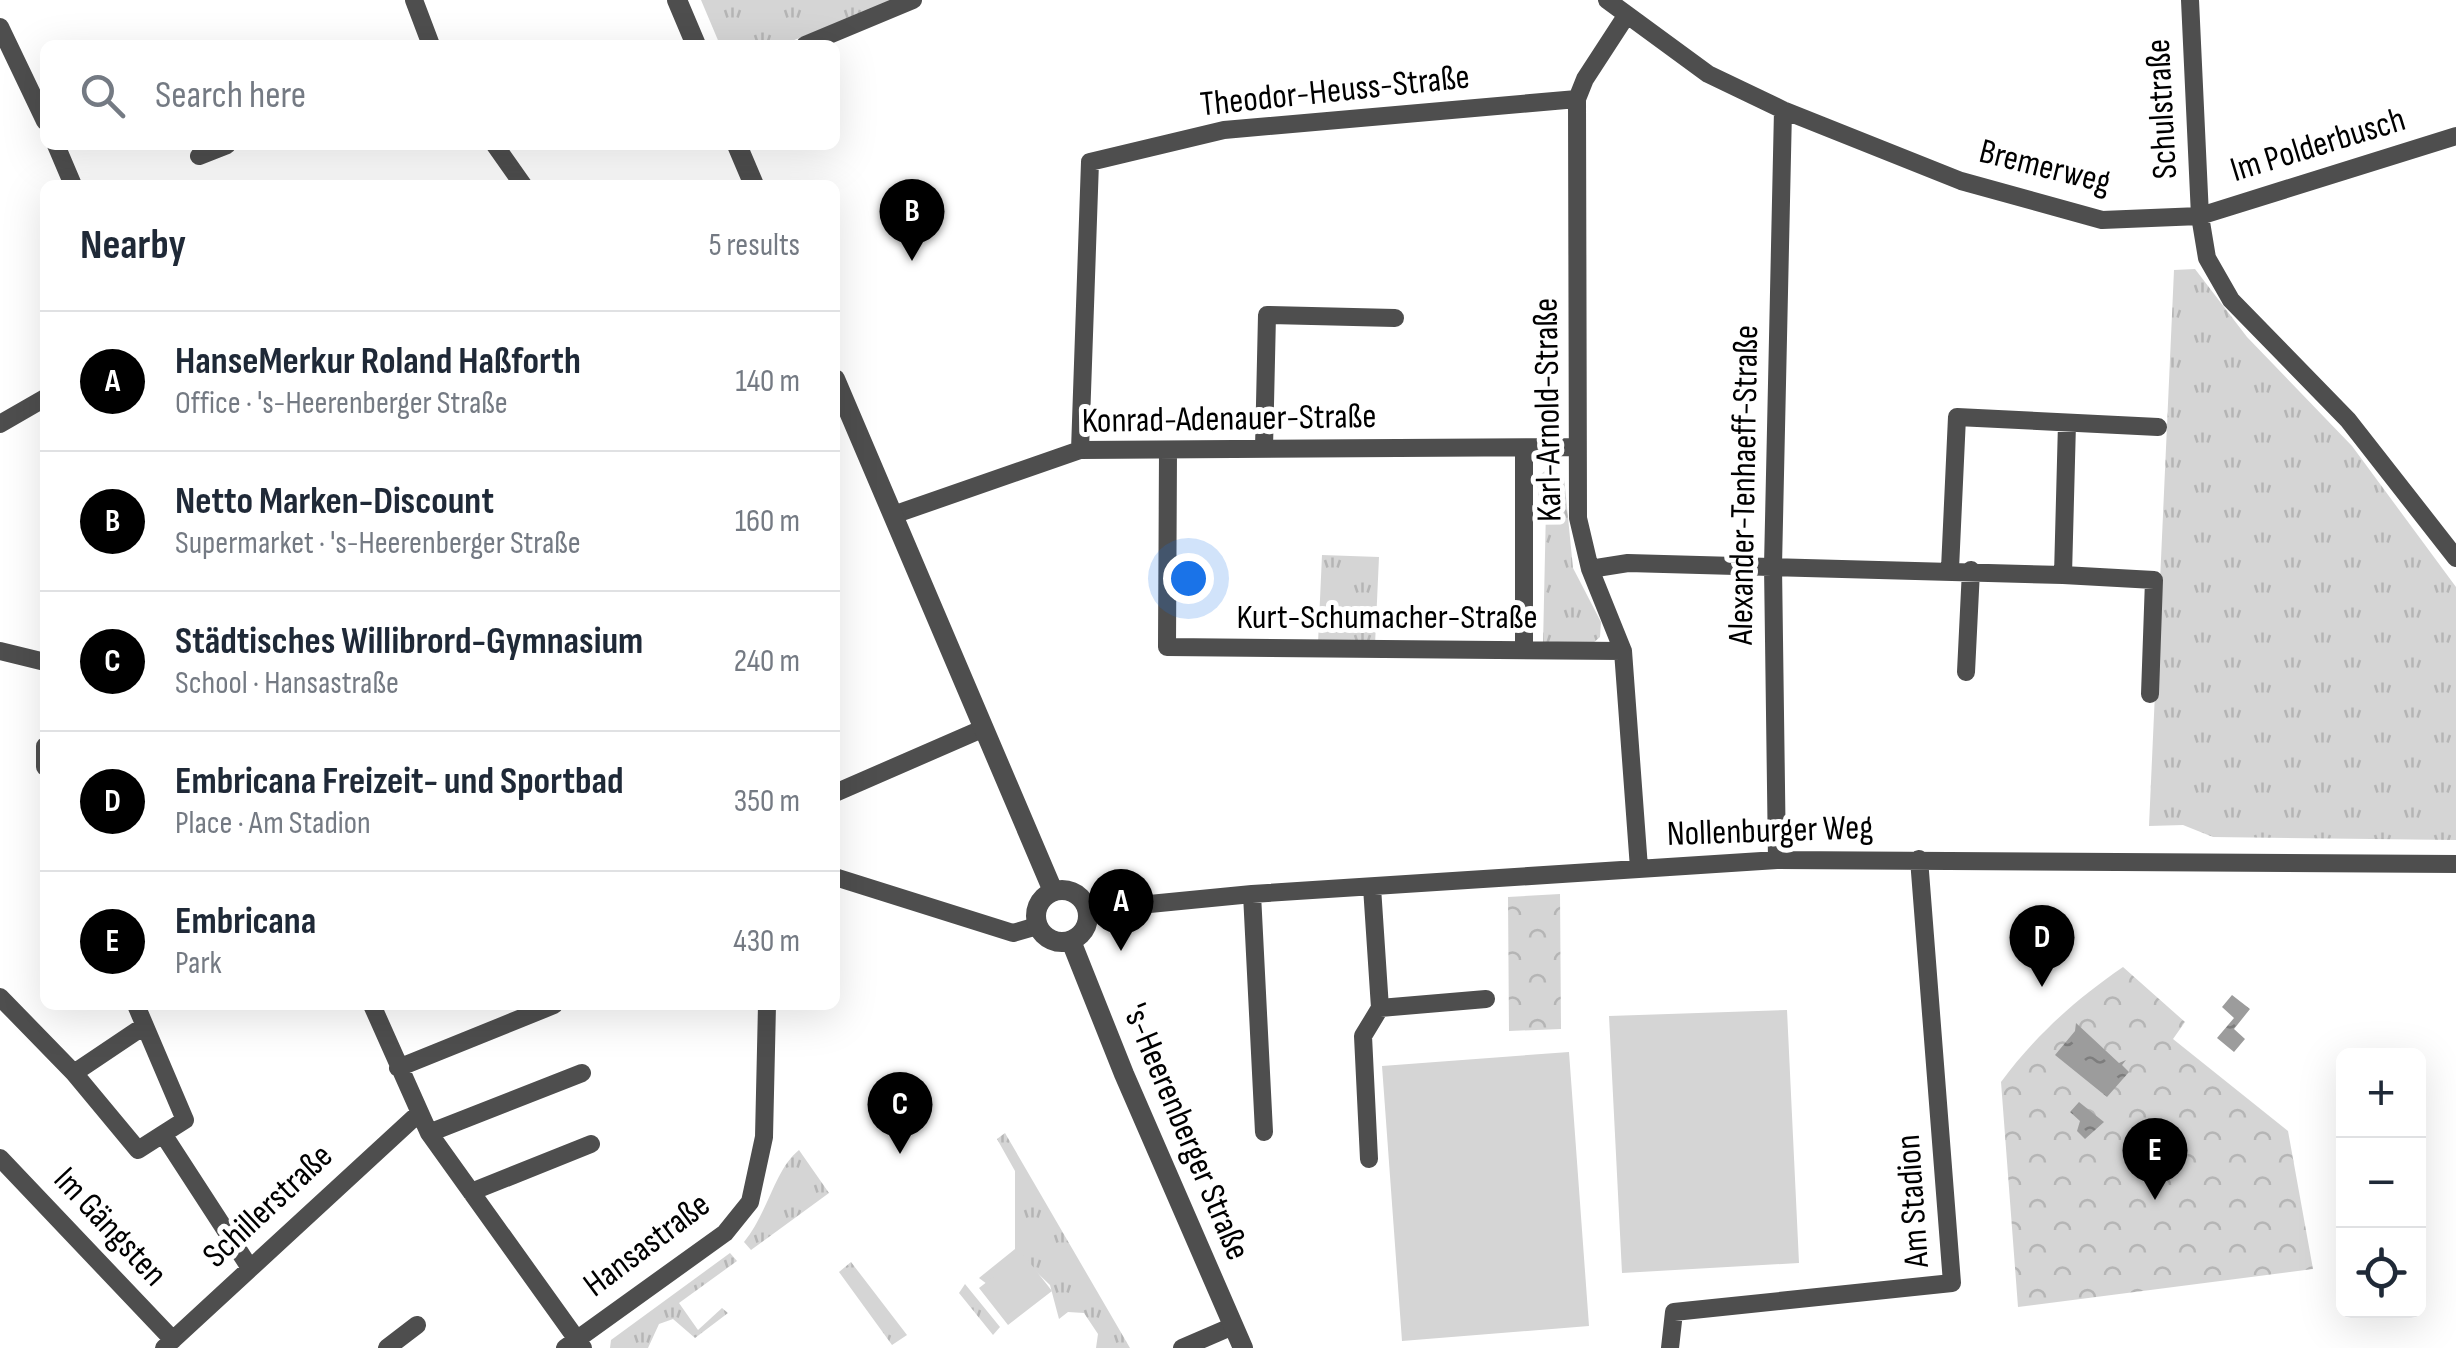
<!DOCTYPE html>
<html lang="en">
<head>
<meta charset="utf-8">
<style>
	:root { --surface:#fff; --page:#f6f6f7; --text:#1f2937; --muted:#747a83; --line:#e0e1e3; --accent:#000 }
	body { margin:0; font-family:"Sofia Sans Condensed",sans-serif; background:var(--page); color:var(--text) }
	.controls { position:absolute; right:30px; bottom:30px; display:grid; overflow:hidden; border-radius:15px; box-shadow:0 10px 40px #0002 }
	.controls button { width:90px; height:90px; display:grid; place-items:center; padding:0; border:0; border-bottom:2px solid var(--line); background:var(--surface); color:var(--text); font:50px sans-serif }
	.you { position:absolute; left:1188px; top:578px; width:35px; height:35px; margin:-25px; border:8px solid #fff; border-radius:50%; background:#1a73e8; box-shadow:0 0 0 15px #1a73e833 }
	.badge { display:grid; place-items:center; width:65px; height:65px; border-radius:50%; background:var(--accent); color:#fff; font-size:32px; font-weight:700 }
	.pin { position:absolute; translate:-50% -82px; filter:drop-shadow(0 2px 5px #0008) }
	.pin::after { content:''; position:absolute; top:52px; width:35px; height:30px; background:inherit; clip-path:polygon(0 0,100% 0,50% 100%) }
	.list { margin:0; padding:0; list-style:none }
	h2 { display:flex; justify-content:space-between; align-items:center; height:130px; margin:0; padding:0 40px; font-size:42px }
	h2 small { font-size:32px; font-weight:400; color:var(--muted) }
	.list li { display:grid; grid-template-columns:65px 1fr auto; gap:30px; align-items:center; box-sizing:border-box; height:140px; padding:0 40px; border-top:2px solid var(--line) }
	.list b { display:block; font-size:38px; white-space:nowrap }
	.list p { margin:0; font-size:32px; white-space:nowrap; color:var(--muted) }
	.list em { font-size:32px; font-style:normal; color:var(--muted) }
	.icon { flex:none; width:55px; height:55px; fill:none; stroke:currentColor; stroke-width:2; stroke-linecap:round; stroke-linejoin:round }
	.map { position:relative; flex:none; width:2456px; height:1348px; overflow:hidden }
	.search { position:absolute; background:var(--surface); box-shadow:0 10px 40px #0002; left:40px; top:40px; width:800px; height:110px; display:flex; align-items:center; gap:25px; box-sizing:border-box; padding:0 35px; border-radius:15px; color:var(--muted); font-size:38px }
	.panel { position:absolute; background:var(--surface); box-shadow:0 10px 40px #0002; left:40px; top:180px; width:800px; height:830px; border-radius:15px }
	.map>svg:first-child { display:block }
	.grass { fill:url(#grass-tufts) }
	.forest { fill:url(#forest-crowns) }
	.garden { fill:#d5d5d5 }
	.water { fill:url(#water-ripples) }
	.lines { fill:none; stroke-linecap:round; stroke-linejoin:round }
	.minor { stroke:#4e4e4e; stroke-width:18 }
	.tertiary { stroke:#4e4e4e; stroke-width:20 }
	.labels { text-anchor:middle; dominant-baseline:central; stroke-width:10; stroke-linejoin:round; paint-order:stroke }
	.street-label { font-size:35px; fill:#000; stroke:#fff }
</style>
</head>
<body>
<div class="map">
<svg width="2456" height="1348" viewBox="0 0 2456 1348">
	<defs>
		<pattern id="grass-tufts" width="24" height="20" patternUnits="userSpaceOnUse" patternTransform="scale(2.5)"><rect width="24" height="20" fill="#d5d5d5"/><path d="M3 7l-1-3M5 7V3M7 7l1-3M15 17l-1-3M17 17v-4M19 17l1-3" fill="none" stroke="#b5b5b5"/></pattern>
		<pattern id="forest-crowns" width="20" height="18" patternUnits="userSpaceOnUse" patternTransform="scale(2.5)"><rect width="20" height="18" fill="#d5d5d5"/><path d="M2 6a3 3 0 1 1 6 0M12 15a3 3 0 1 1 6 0" fill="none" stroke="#b5b5b5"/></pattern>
		<pattern id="water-ripples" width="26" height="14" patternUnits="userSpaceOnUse" patternTransform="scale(2.5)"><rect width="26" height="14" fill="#9c9c9c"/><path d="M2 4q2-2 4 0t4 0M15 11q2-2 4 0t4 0" fill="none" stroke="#7d7d7d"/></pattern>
	</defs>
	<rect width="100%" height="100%" fill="#fff"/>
	<path class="grass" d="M701 0H894L782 45H720Z
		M2195 269 2247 337 2352 446 2456 587V840L2213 837 2183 825 2149 826 2174 270Z
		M1548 468 1564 477 1573 568 1601 622 1600 637 1592 644 1543 645 1546 508 1539 500 1537 478Z
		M1322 555 1379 557 1375 645 1318 643Z
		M1005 1133 1130 1348H1096L1098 1334 1084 1313 1068 1312 1059 1319 1050 1285 1028 1264 987 1284 979 1278 1015 1249V1171L997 1139Z
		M799 1150 829 1193 751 1250 744 1242C768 1213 775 1169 799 1150Z
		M730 1253 737 1261 679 1303 698 1330 722 1308 728 1313 695 1338 673 1319 659 1324 648 1348H610L611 1340Z
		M851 1262 907 1335 892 1345 839 1272Z
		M965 1284 1000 1327 993 1335 959 1293Z"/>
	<path class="forest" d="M1560 894 1561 1029 1509 1031 1508 897Z
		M2123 967 2185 1022 2173 1039 2288 1131 2313 1269 2018 1307 2001 1082C2036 1035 2075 1000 2123 967Z"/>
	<path class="garden" d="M1787 1010 1799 1263 1622 1273 1609 1016Z
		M1569 1052 1589 1326 1402 1341 1382 1066Z
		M1023 1254 1052 1291 1008 1325 979 1288Z"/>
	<path class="water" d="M2232 995 2250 1009 2234 1029 2245 1039 2234 1052 2217 1038 2234 1018 2222 1007Z
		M2076 1023 2119 1063 2126 1060 2122 1065 2129 1072 2107 1097 2055 1055 2075 1031Z
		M2079 1102 2104 1122 2085 1139 2077 1131 2080 1121 2070 1112Z"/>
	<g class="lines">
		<path class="minor" d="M414 0 431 45
			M1607 0 1708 74 1783 110 1961 181 2102 220 2200 216 2456 136
			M2190 0 2200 216 2207 258 2231 300 2348 420 2456 558
			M1626 16 1585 79 1577 99 1578 518 1590 569 1623 651 1639 868
			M0 27 45 121
			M805 45 913 0
			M56 145 73 185
			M495 145 523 185
			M199 156 227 145
			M0 424 45 398
			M1264 448 1267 315 1395 318
			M1524 449V650
			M1080 450 1090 162 1224 130 1577 99
			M1168 452 1167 647 1623 651
			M893 515 1080 450 1577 447
			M1590 569 1628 563 2063 575 2067 423
			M1950 569 1957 417 2158 427
			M2063 575 2154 580 2150 694
			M0 651 45 662
			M1966 672 1971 570
			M45 746V767
			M835 793 982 729
			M1777 860 1773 566 1783 110
			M835 877 1013 933 1037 926
			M1252 894 1264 1132
			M1088 910 1252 894 1777 860 2456 864
			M0 997 74 1073 138 1150 163 1134 250 1268
			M136 1005 185 1120 163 1134
			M372 1005 429 1133 583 1348
			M1380 1008 1486 999
			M398 1068 554 1005
			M74 1073 144 1026
			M429 1133 582 1073
			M0 1158 173 1340
			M1369 1159 1363 1036 1380 1008 1372 887
			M471 1192 591 1144
			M164 1348 418 1114
			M387 1348 417 1325
			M565 1348 725 1233 750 1202 764 1137 767 1005
			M1182 1348 1233 1326
			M1670 1348 1674 1312 1952 1283 1919 859"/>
		<path class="tertiary" d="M677 0 696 45
			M737 145 754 185
			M835 379 1053 891
			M1036 916a26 26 0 1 1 52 0a26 26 0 1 1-52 0Z
			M1071 941 1124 1074 1243 1348"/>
	</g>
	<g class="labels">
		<g class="street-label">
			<text transform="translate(1335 91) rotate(-6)">Theodor-Heuss-Straße</text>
			<text transform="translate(2162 109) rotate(-93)">Schulstraße</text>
			<text transform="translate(2318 145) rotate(-17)">Im Polderbusch</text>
			<text transform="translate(2045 167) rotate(14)">Bremerweg</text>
			<text transform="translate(1548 410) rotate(-91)">Karl-Arnold-Straße</text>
			<text transform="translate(1229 419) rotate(-1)">Konrad-Adenauer-Straße</text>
			<text transform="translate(1744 485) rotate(-89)">Alexander-Tenhaeff-Straße</text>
			<text x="1387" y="617">Kurt-Schumacher-Straße</text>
			<text transform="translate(1770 831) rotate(-2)">Nollenburger Weg</text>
			<text transform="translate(1186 1132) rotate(67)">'s-Heerenberger Straße</text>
			<text transform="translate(1913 1201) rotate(-94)">Am Stadion</text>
			<text transform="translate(268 1206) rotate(-43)">Schillerstraße</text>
			<text transform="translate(110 1227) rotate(47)">Im Gängsten</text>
			<text transform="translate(647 1245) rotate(-37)">Hansastraße</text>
		</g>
	</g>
</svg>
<div class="controls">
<button>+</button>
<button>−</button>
<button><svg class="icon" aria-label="locate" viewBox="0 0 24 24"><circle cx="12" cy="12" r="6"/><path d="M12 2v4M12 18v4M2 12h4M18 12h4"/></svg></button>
</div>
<div class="you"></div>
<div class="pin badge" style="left:1121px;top:951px">A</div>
<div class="pin badge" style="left:912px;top:261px">B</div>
<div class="pin badge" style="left:900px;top:1154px">C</div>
<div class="pin badge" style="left:2042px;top:987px">D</div>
<div class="pin badge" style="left:2155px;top:1200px">E</div>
<div class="search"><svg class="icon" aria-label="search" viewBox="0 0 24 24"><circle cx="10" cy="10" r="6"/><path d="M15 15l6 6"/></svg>Search here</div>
<section class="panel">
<h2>Nearby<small>5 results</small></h2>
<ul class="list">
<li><span class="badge">A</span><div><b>HanseMerkur Roland Haßforth</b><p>Office · 's-Heerenberger Straße</p></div><em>140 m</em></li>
<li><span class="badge">B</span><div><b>Netto Marken-Discount</b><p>Supermarket · 's-Heerenberger Straße</p></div><em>160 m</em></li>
<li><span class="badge">C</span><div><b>Städtisches Willibrord-Gymnasium</b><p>School · Hansastraße</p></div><em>240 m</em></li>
<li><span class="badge">D</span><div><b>Embricana Freizeit- und Sportbad</b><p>Place · Am Stadion</p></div><em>350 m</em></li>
<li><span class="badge">E</span><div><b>Embricana</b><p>Park</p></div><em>430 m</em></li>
</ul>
</section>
</div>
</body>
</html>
